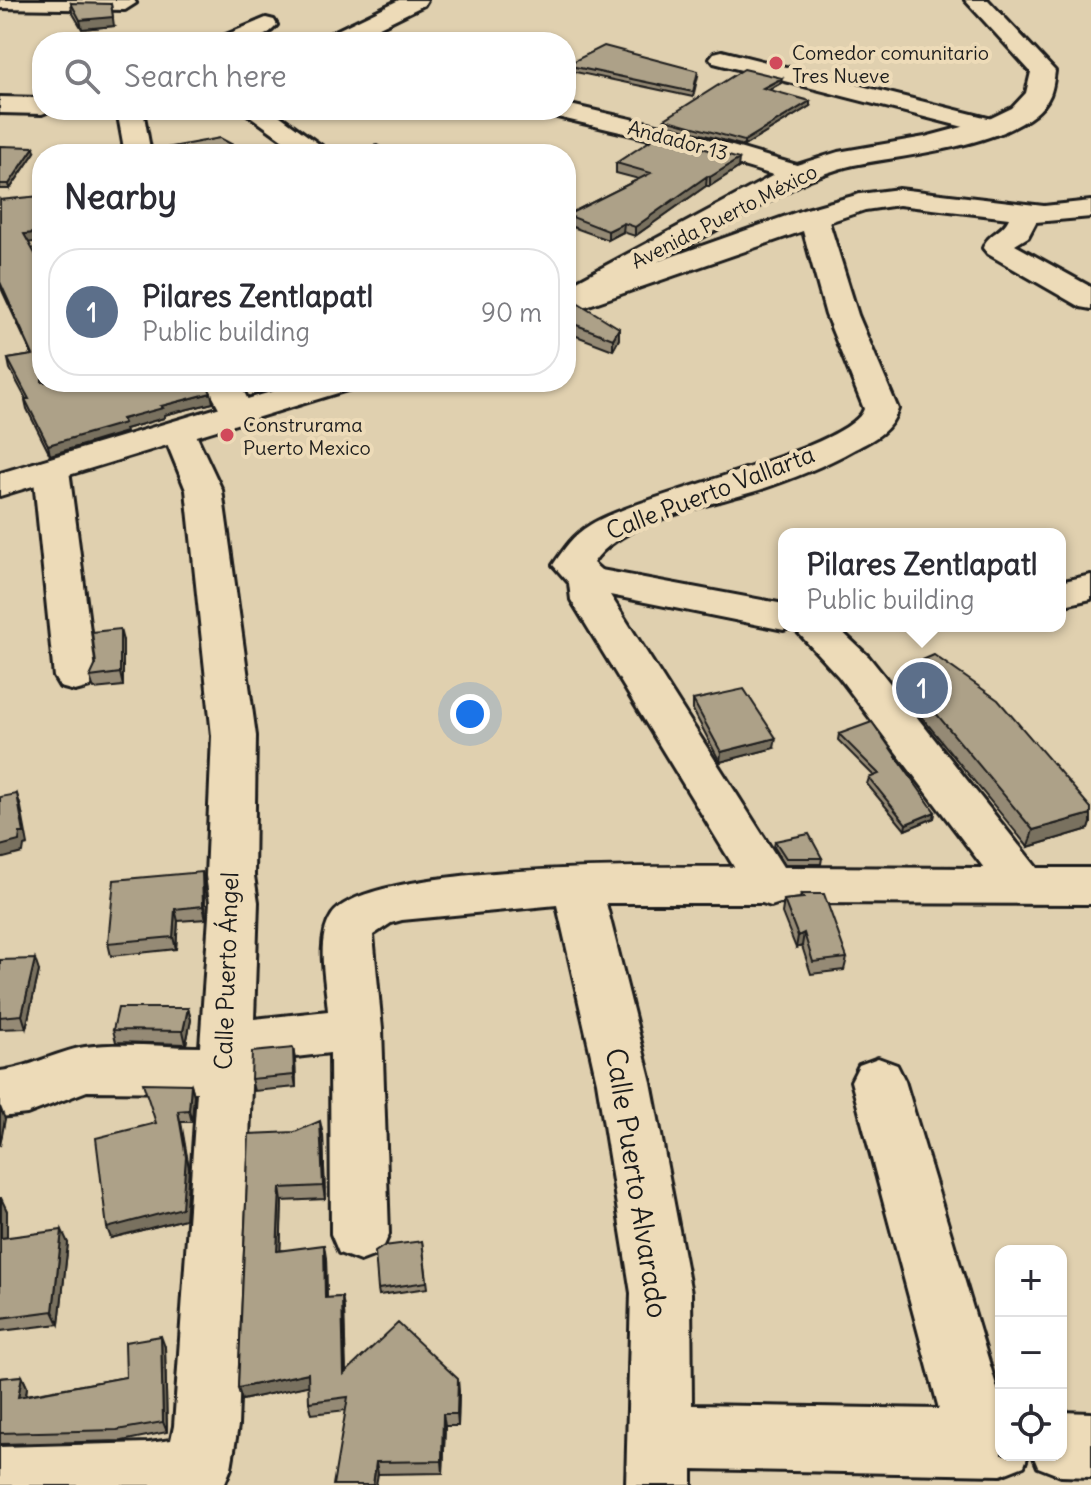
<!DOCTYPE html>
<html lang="en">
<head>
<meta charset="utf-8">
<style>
	:root { --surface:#fff; --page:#f2f2f3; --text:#2b2b33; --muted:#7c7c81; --line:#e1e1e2; --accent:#d1495b }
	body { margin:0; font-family:Delius,sans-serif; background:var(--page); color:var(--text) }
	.controls { position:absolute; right:24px; bottom:24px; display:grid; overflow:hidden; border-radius:16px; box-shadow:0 2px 6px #0004 }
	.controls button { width:72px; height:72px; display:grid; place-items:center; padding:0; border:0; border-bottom:2px solid var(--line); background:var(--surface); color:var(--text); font:40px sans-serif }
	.you { position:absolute; left:470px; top:714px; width:28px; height:28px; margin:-20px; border:6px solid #fff; border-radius:50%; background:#1a73e8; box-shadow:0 0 0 12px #1a73e833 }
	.badge { display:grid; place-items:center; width:52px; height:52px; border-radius:50%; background:var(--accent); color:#fff; font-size:26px; font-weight:700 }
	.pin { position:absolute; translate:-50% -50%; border:4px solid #fff; box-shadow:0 2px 8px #0006 }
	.popup { position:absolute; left:778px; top:528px; width:288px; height:104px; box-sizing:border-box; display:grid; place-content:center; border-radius:16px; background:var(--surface); filter:drop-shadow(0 2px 6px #0005); font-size:26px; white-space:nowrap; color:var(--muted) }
	.popup b { font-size:30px; color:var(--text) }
	.popup::after { content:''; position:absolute; left:50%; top:100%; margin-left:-16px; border:16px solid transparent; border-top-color:var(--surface) }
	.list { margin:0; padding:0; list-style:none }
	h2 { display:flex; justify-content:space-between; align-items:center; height:104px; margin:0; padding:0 32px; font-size:34px }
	h2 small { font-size:26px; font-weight:400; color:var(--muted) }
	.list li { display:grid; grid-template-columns:52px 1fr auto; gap:24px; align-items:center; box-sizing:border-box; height:128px; margin:0 16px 16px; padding:0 16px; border:2px solid var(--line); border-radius:32px }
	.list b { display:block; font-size:30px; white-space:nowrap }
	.list p { margin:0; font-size:26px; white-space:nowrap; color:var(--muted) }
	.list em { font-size:26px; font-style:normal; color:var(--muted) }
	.icon { flex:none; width:44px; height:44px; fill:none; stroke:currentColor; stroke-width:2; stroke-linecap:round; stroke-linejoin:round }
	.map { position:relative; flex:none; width:1091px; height:1485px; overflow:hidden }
	.search { position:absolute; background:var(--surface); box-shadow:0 2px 6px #0004; left:32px; top:32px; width:544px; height:88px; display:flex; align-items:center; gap:20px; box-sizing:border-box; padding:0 28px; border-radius:32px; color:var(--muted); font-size:30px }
	.panel { position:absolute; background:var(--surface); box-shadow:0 2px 6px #0004; left:32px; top:144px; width:544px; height:248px; border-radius:32px }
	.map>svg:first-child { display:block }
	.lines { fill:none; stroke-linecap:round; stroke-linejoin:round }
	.minor-casing { stroke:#1c1c1c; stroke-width:6 }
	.major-casing { stroke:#1c1c1c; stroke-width:6 }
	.minor { fill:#eddbb8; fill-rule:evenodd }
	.major { fill:#eddbb8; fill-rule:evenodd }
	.wall { fill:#958a75; stroke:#1c1c1c; stroke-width:2 }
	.shaded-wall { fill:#79715f; stroke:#1c1c1c; stroke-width:2 }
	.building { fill:#ada188; stroke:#1c1c1c; stroke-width:2 }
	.poi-dot { fill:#d1495b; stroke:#eddbb8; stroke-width:3 }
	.labels { text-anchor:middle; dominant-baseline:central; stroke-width:8; stroke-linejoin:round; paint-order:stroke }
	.far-poi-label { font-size:20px; fill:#1c1c1c; stroke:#eddbb8; text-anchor:start }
	.far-street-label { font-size:20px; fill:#1c1c1c; stroke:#eddbb8 }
	.street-label { font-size:24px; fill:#1c1c1c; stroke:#eddbb8 }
	.near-street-label { font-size:28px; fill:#1c1c1c; stroke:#eddbb8 }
</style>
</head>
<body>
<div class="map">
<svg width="1091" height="1485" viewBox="0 0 1091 1485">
	<rect width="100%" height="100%" fill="#e0d0af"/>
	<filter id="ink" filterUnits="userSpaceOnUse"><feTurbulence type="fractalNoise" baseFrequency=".0125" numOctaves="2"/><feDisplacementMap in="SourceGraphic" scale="16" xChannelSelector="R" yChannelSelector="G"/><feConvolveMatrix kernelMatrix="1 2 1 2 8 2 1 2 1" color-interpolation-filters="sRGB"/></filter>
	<g filter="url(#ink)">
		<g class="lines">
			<g class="minor-casing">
				<path id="minor" d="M0 0H134L136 3 125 10 0 8Z
					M399 0H427L424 5 349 42H319L323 37Z
					M266 18 274 20 277 25C262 43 239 42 217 42L221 37Z
					M722 51 1004 122 1008 127 1004 132 995 135 714 63 710 58 714 53Z
					M0 97 42 98V110H52L42 114 0 113Z
					M566 104 674 129 807 168 811 174 807 180 797 182 658 141 549 115 545 110H566Z
					M117 110H143L151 154H125Z
					M242 110H272L323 147 319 153H301Z
					M899 189 1044 206 1091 201V217L1036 222 1028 237 1015 245 1091 287V309L1080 307 988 254 983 248C988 233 1003 232 1009 218L899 205 865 210 829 222 858 315 898 409C891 431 875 439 855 449 825 466 792 479 759 490 712 505 621 520 593 563L601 570 784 604V626H836L869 657 1037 868H1091V904L780 903 771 906 762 903H606L651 1082 691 1293 692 1405 939 1409 851 1081 859 1065 878 1058 897 1065 905 1081 1001 1402V1455H1028L1024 1466 1001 1475 692 1469V1485H626L631 1293 597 1082 557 905 402 920 391 923 373 935 382 1029 389 1234 381 1253 360 1261 339 1253 331 1234 330 1053 252 1062 238 1426 231 1468 224 1485H0V1447L149 1443 171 1440 174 1426 197 1092 87 1091 27 1114 0 1117V1071C30 1068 55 1052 85 1047 122 1042 163 1047 200 1047L210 902 206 876 212 736 186 490 162 431 167 424 179 421 191 424 222 490 256 736 254 876 258 902 254 1019 328 1011C326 982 315 940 332 915 368 862 665 867 734 867L571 600 569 583 553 565C564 549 573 535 590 525 636 495 850 450 864 409L826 315 803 231 566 313V294L803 210 860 194ZM610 595 784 630 793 627 839 677 984 868 783 867Z
					M205 382H239L254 412 249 419 237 422 225 419Z
					M51 459 64 462 69 470 96 677 90 687 75 691 60 687 54 677 33 470 38 462Z
					M1091 575V599L1060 606V582Z
					M1061 1412 1091 1413V1477L1061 1476 1038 1467 1033 1455H1061Z"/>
			</g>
			<g class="major-casing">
				<path id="major" d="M965 0H988L1055 71C1054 78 1053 88 1050 95 1029 144 906 155 859 164 841 167 824 174 807 180L577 306 566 308V287L787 168 838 152 925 137 985 121 1012 108 1026 93 1031 72Z
					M304 382H356L351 389 0 496V473Z"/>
			</g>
			<use href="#minor" class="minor"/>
			<use href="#major" class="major"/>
		</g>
		<path class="wall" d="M71 3 114 26 82 29 72 12Z
			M566 65 698 76 693 97 566 70Z
			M781 83 769 90 810 106 744 146 665 124V119Z
			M0 146 35 152 10 189H0Z
			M616 163 738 168 710 186H706L635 236 623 232 608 240 567 225V215L639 179 616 173Z
			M0 200 29 242 42 382 211 393 213 403 164 415V418L125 429 126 432 50 455 27 409 25 400 26 399 10 369 8 359 32 355 0 286Z
			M566 304 619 328V339L613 350 566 332Z
			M123 641V686L94 689 90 677Z
			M900 670 1091 808V823L1089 829 1028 847 897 687Z
			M693 700 774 748 720 762 693 710Z
			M839 734 935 812 934 818 905 830 867 784 869 778 874 776 838 740Z
			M775 841 822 858 821 864H785L774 847Z
			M204 885 206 919 178 921 176 949 111 956 108 943Z
			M801 894 847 958 844 970 811 974 802 946 796 948 782 913 784 900 800 898Z
			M0 960 39 971 26 1028 0 1029Z
			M188 1008 191 1020 186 1044 116 1042 113 1030Z
			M293 1048 295 1060 296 1087 254 1091 251 1079Z
			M191 1084 194 1095 192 1122H181L189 1168 185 1219 111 1238Z
			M249 1134 323 1135 325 1199 282 1201 280 1250 326 1258 327 1298 342 1297 344 1309 346 1372 459 1391 458 1426H445L443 1473 378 1474 346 1410 312 1414 309 1402V1385L242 1400 238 1388Z
			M0 1198 7 1211V1237L68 1243 59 1324 0 1331Z
			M422 1241 428 1288 379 1295 378 1289Z
			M165 1347 167 1432 122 1441 0 1444V1378L22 1376 27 1387 26 1395 126 1377Z"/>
		<path class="shaded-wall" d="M111 4 114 26 82 29 80 20Z
			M782 78 781 83 762 93 763 88Z
			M810 101V106L744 146V141Z
			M34 147 35 152 10 189 9 184Z
			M739 159 738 168 710 186V177Z
			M707 176 706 186 635 236V227Z
			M624 223 623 232 608 240V231Z
			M42 232V241L26 243 24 234Z
			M569 233V243L566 244V234Z
			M619 328V339L613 350V339Z
			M211 393 213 403 164 415V418L125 429 126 432 50 455 48 445 161 406Z
			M120 629 123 641V686L120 673Z
			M776 738 774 748 720 762 721 752Z
			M17 794 21 807 28 845 24 846 23 853 0 859V846Z
			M935 812 934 818 905 830 906 824Z
			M1091 814V823L1089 829 1028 847 1033 830Z
			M202 872 204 885 206 919 203 906Z
			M175 909 178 921 176 949 173 937Z
			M804 933 802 946 796 948 798 936Z
			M35 959 39 971 26 1028 22 1015Z
			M188 1008 191 1020 186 1044 183 1031Z
			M293 1048 295 1060 296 1087 294 1075Z
			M191 1084 194 1095 192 1122 189 1110Z
			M0 1107 5 1119 0 1146Z
			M178 1111 189 1168 185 1219 111 1238 107 1228Z
			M320 1121 323 1135 325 1199 323 1186Z
			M280 1188 282 1201 280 1263 277 1251Z
			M1 1198 7 1211V1251L1 1238Z
			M62 1230 68 1243 59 1324 53 1311Z
			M324 1245 326 1258 327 1311 325 1298Z
			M342 1297 344 1309 346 1386 344 1374Z
			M161 1336 165 1347 167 1432 163 1422Z
			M308 1373 311 1385 242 1400 238 1388Z
			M22 1376 27 1387 24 1408 18 1397Z
			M458 1379 459 1391 458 1426 457 1414Z
			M443 1414 445 1426 443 1473 442 1461Z
			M376 1462 378 1474 376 1485H373Z"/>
		<path class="building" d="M71 3 111 4 113 17 80 20Z
			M604 46 698 71 693 92 566 65Z
			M744 69 782 78 763 88 810 101 744 141 665 119Z
			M659 135 739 159 710 177 707 176 635 227 624 223 608 231 567 215 651 173 616 163Z
			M220 138 233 145 236 154H154L151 151Z
			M377 145 393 154H332Z
			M0 146 34 147 9 184H0Z
			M40 196 42 201V232L24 234 42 266V382H206L211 393 161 406 163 408 122 419 124 423 48 445 25 399H29L8 359 33 355 0 282V200Z
			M577 302 619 328 613 339 566 321V304Z
			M120 629V673L90 677 96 664 92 632Z
			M934 655 998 700 1091 808V814L1033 830 900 670Z
			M744 689 776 738 721 752 693 700Z
			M872 722 935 812 906 824 869 778 879 774 839 734Z
			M17 794 24 833H20L19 841 0 846V797Z
			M809 834 822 858H786L775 841Z
			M202 872 203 906 175 909 173 937 108 943 114 880Z
			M801 894H824L847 958 813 962 804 933 798 936 784 900 804 898Z
			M35 959 22 1015 0 1017V960Z
			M118 1008H188L183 1031 113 1030Z
			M293 1048 294 1075 251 1079 252 1052Z
			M143 1083 191 1084 189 1110 178 1111 186 1157 182 1208 107 1228 96 1138 156 1123Z
			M320 1121 323 1186 280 1188 277 1251 324 1245 325 1298 342 1297 344 1374 398 1323 458 1379 457 1414H443L442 1461 376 1462 373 1485H333L348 1397 309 1402 308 1373 238 1388 249 1134 295 1132Z
			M0 1198H1V1238L62 1230 53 1311 0 1318Z
			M422 1241 427 1282 378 1289 375 1252 384 1246Z
			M161 1336 163 1422 117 1430 0 1433V1378L22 1376 18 1397 126 1377 125 1342Z"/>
	</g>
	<g class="poi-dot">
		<circle cx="776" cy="63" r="8"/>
		<circle cx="227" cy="435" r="8"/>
	</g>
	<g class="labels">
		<g class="far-poi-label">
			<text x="792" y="52">Comedor comunitario<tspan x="792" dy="23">Tres Nueve</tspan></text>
			<text x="243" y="424">Construrama<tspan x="243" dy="23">Puerto Mexico</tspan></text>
		</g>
		<g class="far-street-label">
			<text transform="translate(678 140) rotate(15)">Andador 13</text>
			<text transform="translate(724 216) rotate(-27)">Avenida Puerto México</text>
		</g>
		<g class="street-label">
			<text transform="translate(710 492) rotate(-21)">Calle Puerto Vallarta</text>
			<text transform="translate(226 971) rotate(-88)">Calle Puerto Ángel</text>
		</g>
		<g class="near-street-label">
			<text transform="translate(637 1183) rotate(81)">Calle Puerto Alvarado</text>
		</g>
	</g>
</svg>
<div class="controls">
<button>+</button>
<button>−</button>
<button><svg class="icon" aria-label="locate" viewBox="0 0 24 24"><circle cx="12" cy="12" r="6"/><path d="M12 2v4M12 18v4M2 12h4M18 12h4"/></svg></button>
</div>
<div class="you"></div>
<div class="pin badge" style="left:922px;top:688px;background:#5c6f8a">1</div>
<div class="popup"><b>Pilares Zentlapatl</b>Public building</div>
<div class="search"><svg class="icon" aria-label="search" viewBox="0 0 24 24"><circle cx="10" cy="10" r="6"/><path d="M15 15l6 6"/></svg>Search here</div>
<section class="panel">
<h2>Nearby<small></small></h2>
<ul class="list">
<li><span class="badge" style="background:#5c6f8a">1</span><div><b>Pilares Zentlapatl</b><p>Public building</p></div><em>90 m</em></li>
</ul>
</section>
</div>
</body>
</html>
